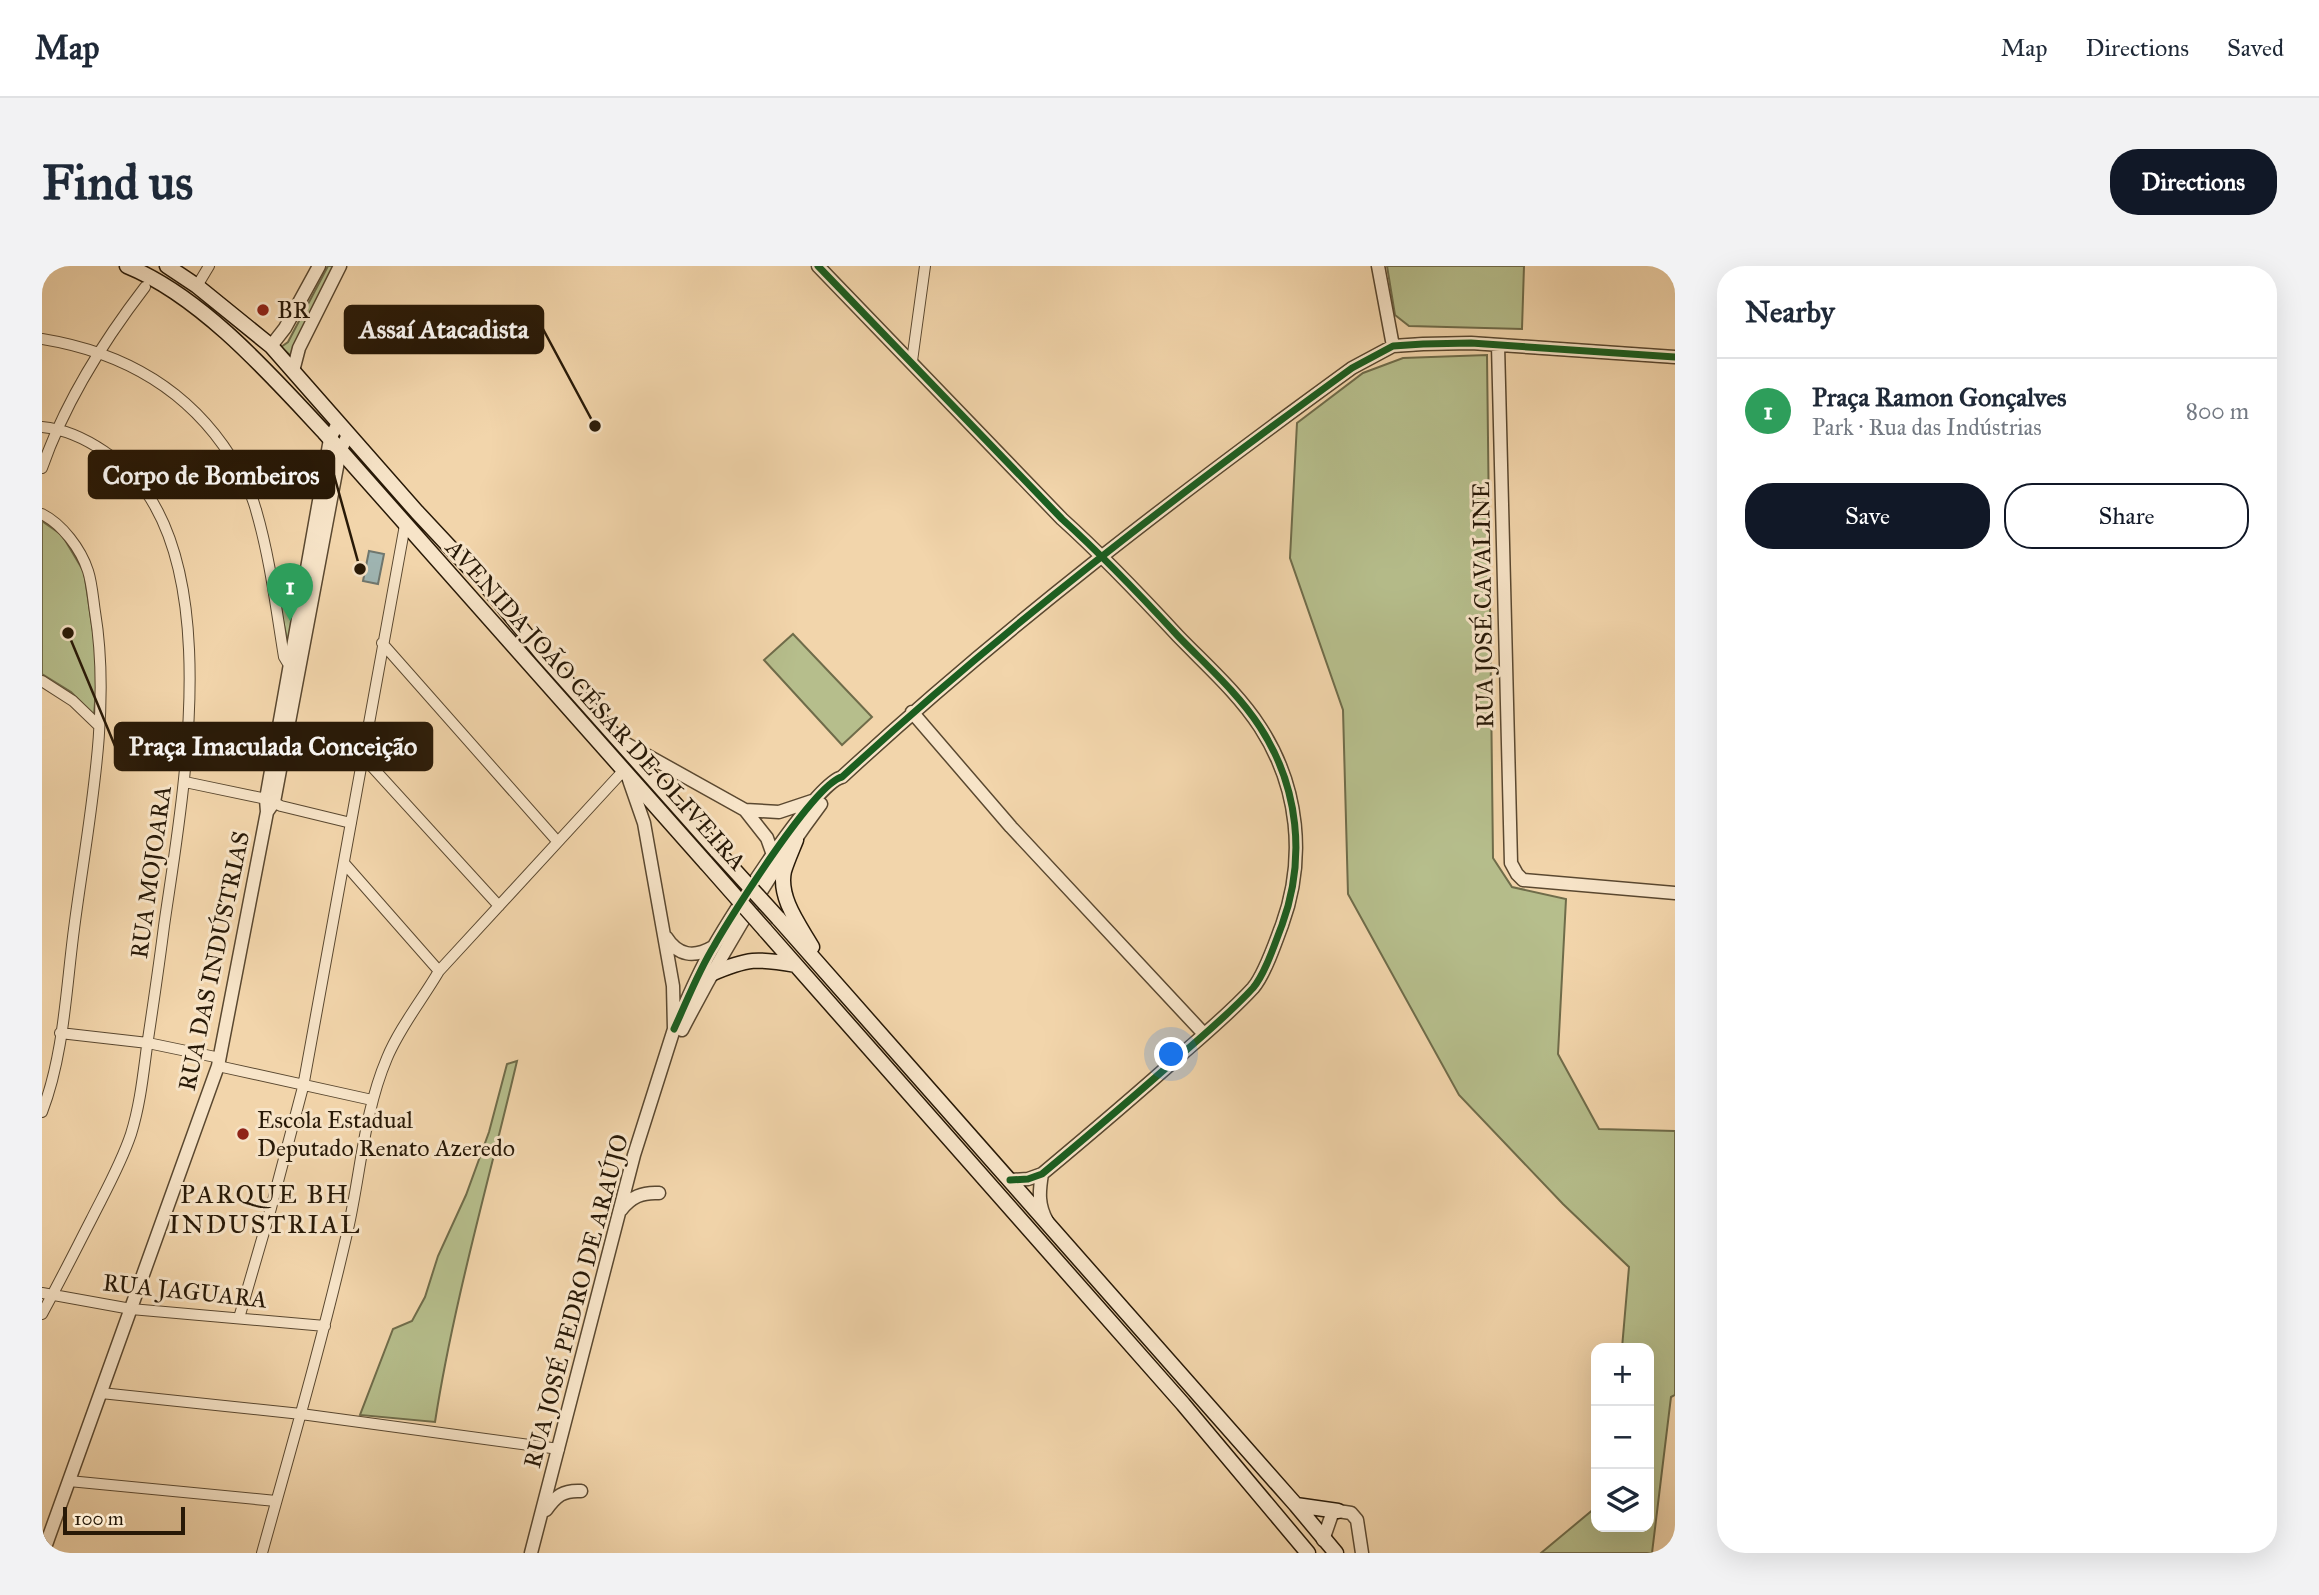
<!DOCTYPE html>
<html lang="en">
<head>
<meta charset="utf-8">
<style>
	:root { --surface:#fff; --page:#f2f2f3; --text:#1f2937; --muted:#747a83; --line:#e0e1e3; --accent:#111827 }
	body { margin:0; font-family:"IM FELL Great Primer",serif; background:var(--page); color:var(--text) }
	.controls { position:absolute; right:21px; bottom:21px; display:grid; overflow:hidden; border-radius:14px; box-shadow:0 7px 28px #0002 }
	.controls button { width:63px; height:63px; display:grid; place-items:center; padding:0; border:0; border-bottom:2px solid var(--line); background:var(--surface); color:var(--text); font:35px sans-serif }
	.scale { position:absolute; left:21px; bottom:18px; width:122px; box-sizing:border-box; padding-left:7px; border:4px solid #281907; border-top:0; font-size:19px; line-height:24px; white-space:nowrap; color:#281907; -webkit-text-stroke:5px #f7e4c8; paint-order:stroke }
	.you { position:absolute; left:1130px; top:789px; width:24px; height:24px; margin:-18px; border:5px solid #fff; border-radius:50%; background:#1a73e8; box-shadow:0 0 0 10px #1a73e833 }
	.badge { display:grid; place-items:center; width:46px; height:46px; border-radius:50%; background:var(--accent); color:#fff; font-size:23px; font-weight:700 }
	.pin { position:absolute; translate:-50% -58px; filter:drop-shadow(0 2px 4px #0008) }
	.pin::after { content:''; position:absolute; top:37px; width:24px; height:21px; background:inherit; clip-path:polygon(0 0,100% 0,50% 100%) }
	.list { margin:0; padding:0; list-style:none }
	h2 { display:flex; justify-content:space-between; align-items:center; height:91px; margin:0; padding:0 28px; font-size:30px }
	h2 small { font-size:23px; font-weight:400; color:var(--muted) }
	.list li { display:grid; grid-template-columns:46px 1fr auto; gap:21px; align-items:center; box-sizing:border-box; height:105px; padding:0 28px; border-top:2px solid var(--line) }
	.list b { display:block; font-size:26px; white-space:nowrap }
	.list p { margin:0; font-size:23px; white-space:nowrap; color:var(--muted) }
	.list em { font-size:23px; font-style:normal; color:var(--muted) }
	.actions { display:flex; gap:14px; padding:21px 28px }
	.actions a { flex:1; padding:16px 0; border:2px solid var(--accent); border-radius:28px; text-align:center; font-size:24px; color:var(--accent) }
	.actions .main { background:var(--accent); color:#fff }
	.icon { flex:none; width:38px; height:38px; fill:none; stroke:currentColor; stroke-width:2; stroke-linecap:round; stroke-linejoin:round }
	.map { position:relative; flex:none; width:1633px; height:1287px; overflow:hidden; border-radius:28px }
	header { display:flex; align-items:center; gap:42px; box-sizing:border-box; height:98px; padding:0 35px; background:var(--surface); border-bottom:2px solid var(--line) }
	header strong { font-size:33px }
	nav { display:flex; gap:38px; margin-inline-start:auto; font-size:24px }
	.intro { display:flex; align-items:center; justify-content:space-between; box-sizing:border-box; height:168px; padding:0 42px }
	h1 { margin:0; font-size:49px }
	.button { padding:18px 32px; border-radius:28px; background:var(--accent); color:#fff; font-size:24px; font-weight:700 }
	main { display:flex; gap:42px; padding:0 42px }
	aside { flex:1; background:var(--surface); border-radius:28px; box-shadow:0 7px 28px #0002 }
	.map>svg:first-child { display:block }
	.green { fill:#b6be8c; stroke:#6f6c4a; stroke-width:2 }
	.water { fill:#9fb6b4; stroke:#6f776f; stroke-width:2 }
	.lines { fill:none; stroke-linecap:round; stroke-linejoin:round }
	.minor-casing { stroke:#5a4830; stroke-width:12 }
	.tertiary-casing { stroke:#5a4830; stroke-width:15 }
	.secondary-casing { stroke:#281907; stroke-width:17 }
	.minor { stroke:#f7e4c8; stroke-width:10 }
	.tertiary { stroke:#f7e4c8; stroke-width:12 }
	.secondary { stroke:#f7e4c8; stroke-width:14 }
	.secondary-bridge-casing { stroke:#281907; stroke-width:17; stroke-linecap:butt }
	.secondary-bridge { stroke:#f7e4c8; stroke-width:14 }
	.cycleway-casing { stroke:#f7e4c8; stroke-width:11 }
	.cycleway { stroke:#1b5e20; stroke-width:7 }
	.poi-dot { fill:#8f2418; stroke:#f7e4c8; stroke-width:2.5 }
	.labels { text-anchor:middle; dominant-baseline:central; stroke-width:6; stroke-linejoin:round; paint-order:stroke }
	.poi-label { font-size:24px; fill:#281907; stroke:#f7e4c8; text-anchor:start }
	.street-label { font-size:24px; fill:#281907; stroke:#f7e4c8 }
	.neighbourhood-label { font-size:26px; letter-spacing:2px; fill:#281907; stroke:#f7e4c8 }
	.leader { fill:none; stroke:#281907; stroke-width:2.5 }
	.callout-dot { fill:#281907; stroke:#f7e4c8; stroke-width:2.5 }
	.callout { fill:#281907; stroke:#281907; stroke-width:2.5 }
	.callout-label { font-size:26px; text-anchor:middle; font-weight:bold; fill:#fff }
</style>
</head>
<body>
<header>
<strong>Map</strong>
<nav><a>Map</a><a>Directions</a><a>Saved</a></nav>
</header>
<div class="intro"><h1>Find us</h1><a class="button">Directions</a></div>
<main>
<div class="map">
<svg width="1633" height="1287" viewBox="0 0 1633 1287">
	<rect width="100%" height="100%" fill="#f2d5ab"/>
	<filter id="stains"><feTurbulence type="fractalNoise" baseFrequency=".00286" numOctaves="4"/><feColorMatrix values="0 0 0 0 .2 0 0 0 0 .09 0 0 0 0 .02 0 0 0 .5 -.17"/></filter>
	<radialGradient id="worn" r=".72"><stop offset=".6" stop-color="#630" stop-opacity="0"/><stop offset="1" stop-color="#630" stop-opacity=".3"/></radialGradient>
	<path class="green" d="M286 0H293L249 90 239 81 246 76Z
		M1345 0H1482L1480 63 1367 60 1353 49Z
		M1445 89 1451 592 1470 621 1524 633 1516 788 1557 863 1633 865V1129L1629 1131 1610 1287H1499L1553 1242 1554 1237V1261H1607V1082H1580L1587 1001 1521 938 1417 829 1306 628 1301 444 1248 292 1255 157 1321 107 1361 92Z
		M0 255 20 269 42 306 56 399 52 449 29 426 0 408Z
		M235 326H260L248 387Z
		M751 368 830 451 800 479 722 394Z
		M475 795C447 915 412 1034 393 1156L318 1149 351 1063 370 1055 383 1031 396 990 424 929 447 866 465 798Z"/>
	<path class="water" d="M327 285 342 288 336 318 321 315Z"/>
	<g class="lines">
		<g class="minor-casing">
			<path id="minor" d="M155 20 167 0
				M0 73C80 86 145 122 189 191 199 207 209 225 214 244 228 292 234 342 242 391L245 396 253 399
				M870 95 883 0
				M0 161C23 163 44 173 63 186 192 268 140 533 122 660 117 700 111 740 105 780 101 810 98 839 89 868 79 898 63 926 49 954 33 985 17 1017 0 1048
				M0 202C23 136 60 77 103 21
				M0 248C20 258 39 283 46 305 50 317 51 333 53 346 70 448 45 561 32 663 24 723 22 789 0 846
				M340 377 515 575
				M0 415 31 435 57 460
				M322 492 457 640
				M143 516 224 533 239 540 309 557
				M302 597 397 705
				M18 767 106 777 178 792
				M176 800 330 834
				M0 1027 89 1043 283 1060
				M197 1052 229 942 261 821 363 259
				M59 1127 259 1148 517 1183
				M27 1215 234 1235
				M220 1287C250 1179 281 1072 306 963 319 905 322 846 345 792 358 761 380 734 397 705L582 504"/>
		</g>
		<g class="tertiary-casing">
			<path id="tertiary" d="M776 0 1020 253C1061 290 1099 330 1136 370 1164 399 1196 427 1218 461 1257 521 1264 593 1240 659 1233 677 1223 708 1211 722 1190 745 1165 766 1141 787 1095 828 1048 868 1000 908L986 913 968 914
				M1336 0 1351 80
				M1456 79 1469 597 1475 608 1481 614 1633 627
				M229 80 243 62 277 0
				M251 105 257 82 298 0
				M870 446 969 561 1162 768
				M581 476 703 544 737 546 770 535
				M703 544 725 572 731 589 729 593
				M225 546 232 536 298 185 306 169
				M624 671C636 690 652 692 671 681
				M632 763C645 735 656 706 672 680 689 650 772 518 800 511 960 363 1134 230 1310 102L1351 80 1381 78 1429 77 1633 91
				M640 764C681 685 725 610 779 538
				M1000 908C997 926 996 939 1005 955
				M579 944C589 931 600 926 617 927
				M504 1244C514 1230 521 1224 539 1225
				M1281 1274 1290 1248 1296 1245 1309 1247 1315 1254 1320 1287
				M1 1287 176 800 225 546 224 533 288 173 296 157
				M489 1287 592 889 632 763 631 720 602 557 586 511"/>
		</g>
		<g class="secondary-casing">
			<path id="secondary" d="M85 0C159 30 228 108 282 166L664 597
				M125 0 155 20 229 80 375 246 447 323 500 388 675 585
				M754 574C750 584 745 595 742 605 736 632 758 660 770 681
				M736 652 1254 1239 1294 1287
				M723 664 1141 1138 1266 1287
				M669 708C706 692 715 692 754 699
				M1254 1239 1296 1245"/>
		</g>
		<use href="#minor" class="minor"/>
		<use href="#tertiary" class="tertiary"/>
		<use href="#secondary" class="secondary"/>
		<g class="secondary-bridge-casing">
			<path id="secondary-bridge" d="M675 585 736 652
				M664 597 723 664"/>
		</g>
		<use href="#secondary-bridge" class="secondary-bridge"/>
		<g class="cycleway-casing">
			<path id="cycleway" d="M776 0 1020 253C1061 290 1099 330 1136 370 1164 399 1196 427 1218 461 1257 521 1264 593 1240 659 1233 677 1223 708 1211 722 1190 745 1165 766 1141 787 1095 828 1048 868 1000 908L986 913 968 914
				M632 763C645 735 656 706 672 680 689 650 772 518 800 511 960 363 1134 230 1310 102L1351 80 1381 78 1429 77 1633 91"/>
		</g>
		<use href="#cycleway" class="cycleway"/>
	</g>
	<g class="poi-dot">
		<circle cx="221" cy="44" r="7"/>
		<circle cx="201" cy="868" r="7"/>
	</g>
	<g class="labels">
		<g class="poi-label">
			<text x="235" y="44">BR</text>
			<text x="215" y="854">Escola Estadual<tspan x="215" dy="28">Deputado Renato Azeredo</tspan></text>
		</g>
		<g class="street-label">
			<text transform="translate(1441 339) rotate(-91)">RUA JOSÉ CAVALINE</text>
			<text transform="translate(554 439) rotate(48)">AVENIDA JOÃO CÉSAR DE OLIVEIRA</text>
			<text transform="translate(109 606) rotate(-82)">RUA MOJOARA</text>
			<text transform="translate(172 695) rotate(-78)">RUA DAS INDÚSTRIAS</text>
			<text transform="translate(143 1025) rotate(6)">RUA JAGUARA</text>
			<text transform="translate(534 1035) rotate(-75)">RUA JOSÉ PEDRO DE ARAÚJO</text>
		</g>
		<g class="neighbourhood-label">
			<text x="223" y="928">PARQUE BH<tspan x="223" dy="30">INDUSTRIAL</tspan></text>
		</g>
	</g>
	<path class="leader" d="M553 160L501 63M318 303L292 209M26 367L73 480"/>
	<g class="callout-dot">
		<circle cx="553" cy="160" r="7"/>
		<circle cx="318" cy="303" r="7"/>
		<circle cx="26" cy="367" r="7"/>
	</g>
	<g class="callout">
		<rect x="303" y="40" width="198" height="47" rx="7"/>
		<rect x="47" y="185" width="245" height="47" rx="7"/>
		<rect x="73" y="457" width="317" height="47" rx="7"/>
	</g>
	<g class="callout-label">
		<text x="402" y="72">Assaí Atacadista</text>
		<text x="169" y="218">Corpo de Bombeiros</text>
		<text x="231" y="489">Praça Imaculada Conceição</text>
	</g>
	<rect width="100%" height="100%" filter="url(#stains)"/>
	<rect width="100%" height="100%" fill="url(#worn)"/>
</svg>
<div class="controls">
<button>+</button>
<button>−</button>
<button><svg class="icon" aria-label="layers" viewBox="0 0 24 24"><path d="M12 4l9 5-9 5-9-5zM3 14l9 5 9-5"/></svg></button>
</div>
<div class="scale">100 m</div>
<div class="you"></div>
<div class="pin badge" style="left:248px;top:355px;background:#2e9e5b">1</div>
</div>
<aside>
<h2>Nearby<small></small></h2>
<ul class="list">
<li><span class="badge" style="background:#2e9e5b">1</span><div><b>Praça Ramon Gonçalves</b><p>Park · Rua das Indústrias</p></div><em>800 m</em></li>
</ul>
<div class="actions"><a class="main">Save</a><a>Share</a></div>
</aside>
</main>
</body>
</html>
